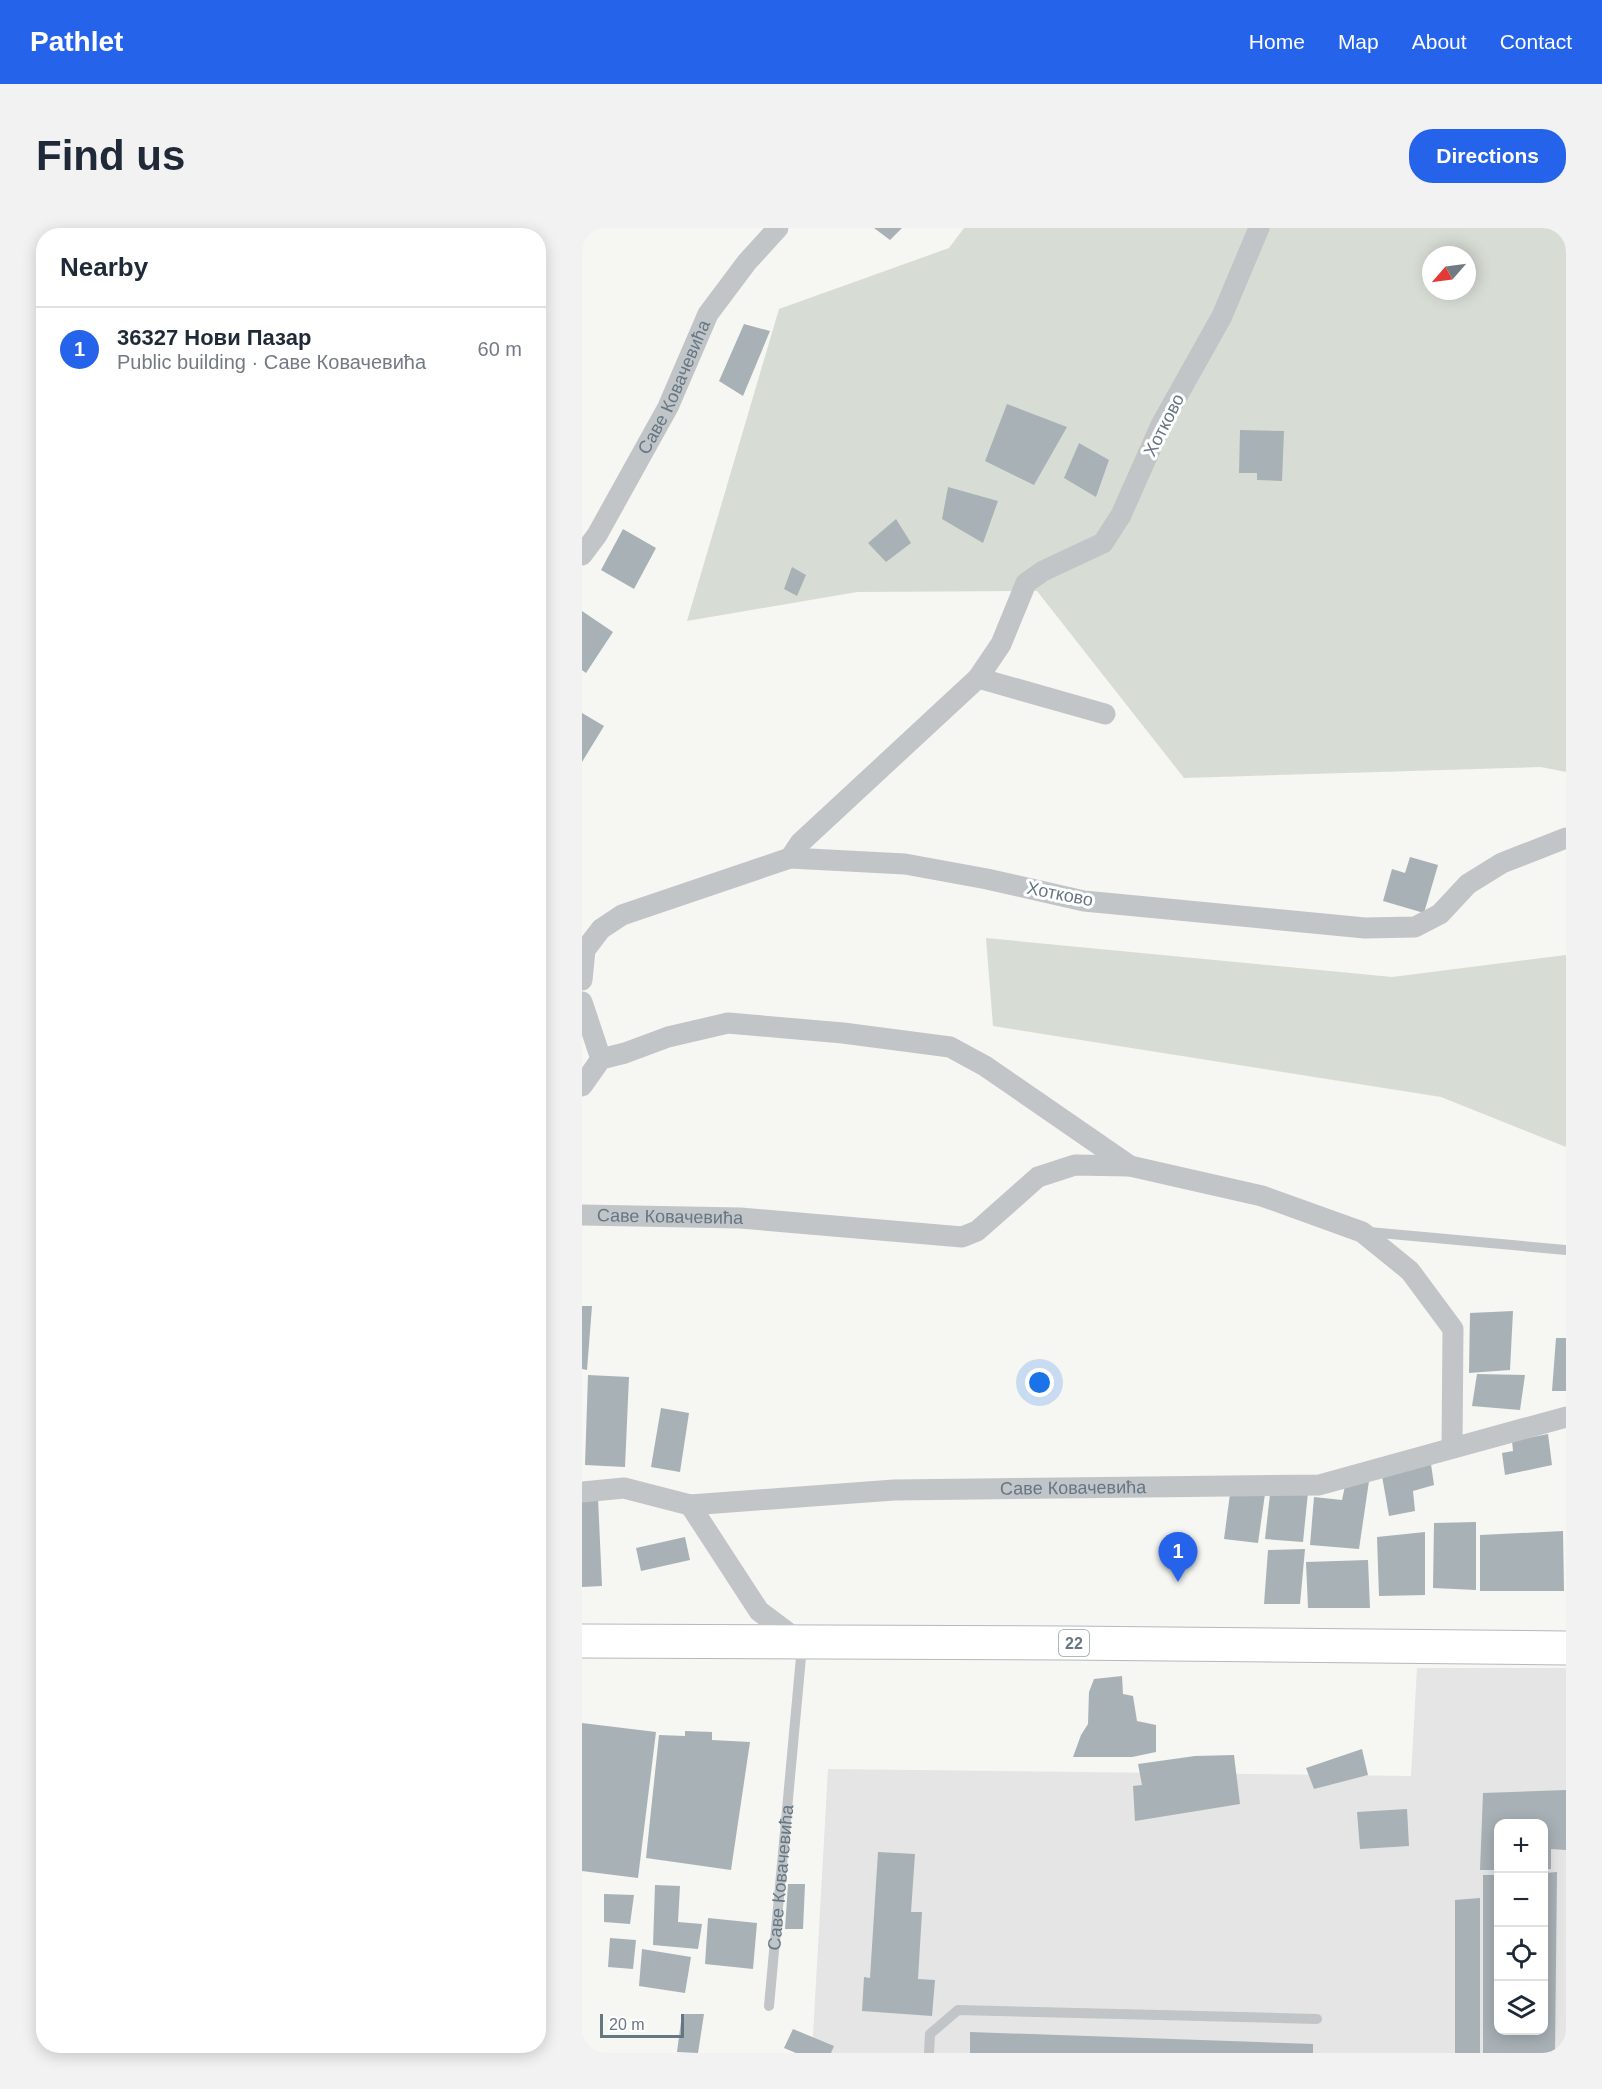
<!DOCTYPE html>
<html lang="en">
<head>
<meta charset="utf-8">
<style>
	:root { --surface:#fff; --page:#f2f2f3; --text:#1f2937; --muted:#747a83; --line:#e0e1e3; --accent:#2563eb }
	body { margin:0; font-family:Arial,sans-serif; background:var(--page); color:var(--text) }
	.controls { position:absolute; right:18px; bottom:18px; display:grid; overflow:hidden; border-radius:12px; box-shadow:0 3px 15px #0003 }
	.controls button { width:54px; height:54px; display:grid; place-items:center; padding:0; border:0; border-bottom:2px solid var(--line); background:var(--surface); color:var(--text); font:30px sans-serif }
	.compass { position:absolute; left:840px; top:18px; width:54px; height:54px; border-radius:50%; background:var(--surface); box-shadow:0 3px 15px #0003; rotate:242deg }
	.scale { position:absolute; left:18px; bottom:15px; width:84px; box-sizing:border-box; padding-left:6px; border:3px solid #657784; border-top:0; font-size:16px; line-height:21px; white-space:nowrap; color:#657784; -webkit-text-stroke:4px #fff; paint-order:stroke }
	.you { position:absolute; left:458px; top:1155px; width:21px; height:21px; margin:-15px; border:4px solid #fff; border-radius:50%; background:#1a73e8; box-shadow:0 0 0 9px #1a73e833 }
	.badge { display:grid; place-items:center; width:39px; height:39px; border-radius:50%; background:var(--accent); color:#fff; font-size:20px; font-weight:700 }
	.pin { position:absolute; translate:-50% -50px; filter:drop-shadow(0 2px 3px #0008) }
	.pin::after { content:''; position:absolute; top:32px; width:21px; height:18px; background:inherit; clip-path:polygon(0 0,100% 0,50% 100%) }
	.list { margin:0; padding:0; list-style:none }
	h2 { display:flex; justify-content:space-between; align-items:center; height:78px; margin:0; padding:0 24px; font-size:26px }
	h2 small { font-size:20px; font-weight:400; color:var(--muted) }
	.list li { display:grid; grid-template-columns:39px 1fr auto; gap:18px; align-items:center; box-sizing:border-box; height:84px; padding:0 24px; border-top:2px solid var(--line) }
	.list b { display:block; font-size:22px; white-space:nowrap }
	.list p { margin:0; font-size:20px; white-space:nowrap; color:var(--muted) }
	.list em { font-size:20px; font-style:normal; color:var(--muted) }
	.icon { flex:none; width:33px; height:33px; fill:none; stroke:currentColor; stroke-width:2; stroke-linecap:round; stroke-linejoin:round }
	.map { position:relative; flex:none; width:984px; height:1825px; overflow:hidden; border-radius:24px }
	header { display:flex; align-items:center; gap:36px; box-sizing:border-box; height:84px; padding:0 30px; background:var(--accent); color:#fff }
	header strong { font-size:28px }
	nav { display:flex; gap:33px; margin-inline-start:auto; font-size:21px }
	.intro { display:flex; align-items:center; justify-content:space-between; box-sizing:border-box; height:144px; padding:0 36px }
	h1 { margin:0; font-size:42px }
	.button { padding:15px 27px; border-radius:24px; background:var(--accent); color:#fff; font-size:21px; font-weight:700 }
	main { display:flex; gap:36px; padding:0 36px }
	aside { flex:1; background:var(--surface); border-radius:24px; box-shadow:0 3px 15px #0003 }
	.map>svg:first-child { display:block }
	.built { fill:#e4e5e4; fill-rule:evenodd }
	.green { fill:#d7ddd4; fill-rule:evenodd }
	.building { fill:#a8b1b6 }
	.lines { fill:none; stroke-linecap:round; stroke-linejoin:round }
	.primary-casing { stroke:#b4b9bc; stroke-width:35 }
	.service { stroke:#c1c5c8; stroke-width:10 }
	.minor { stroke:#c1c5c8; stroke-width:21 }
	.primary { stroke:#fff; stroke-width:33 }
	.labels { text-anchor:middle; dominant-baseline:central; stroke-width:6; stroke-linejoin:round; paint-order:stroke }
	.shield { fill:#fff; stroke:#93a0a9; stroke-width:1.5 }
	.shield-label { font-size:16px; font-weight:bold; fill:#657784 }
	.street-label { font-size:18px; fill:#657784; stroke:#fff }
</style>
</head>
<body>
<header>
<strong>Pathlet</strong>
<nav><a>Home</a><a>Map</a><a>About</a><a>Contact</a></nav>
</header>
<div class="intro"><h1>Find us</h1><a class="button">Directions</a></div>
<main>
<aside>
<h2>Nearby<small></small></h2>
<ul class="list">
<li><span class="badge">1</span><div><b>36327 Нови Пазар</b><p>Public building · Саве Ковачевића</p></div><em>60 m</em></li>
</ul>
</aside>
<div class="map">
<svg width="984" height="1825" viewBox="0 0 984 1825">
	<rect width="100%" height="100%" fill="#f6f6f3"/>
	<path class="built" d="M835 1440H984V1825H230L246 1541 829 1548ZM916 1596H962V1802H916Z"/>
	<path class="green" d="M382 0H984V544L959 539 602 550 455 363 275 364 105 393 197 81 367 20ZM849 27H885V63H849Z
		M404 710 810 749 984 727V919L859 869 411 798Z"/>
	<path class="building" d="M292 0H320L308 12Z
		M162 96 188 103 161 168 137 153Z
		M425 176 485 199 452 257 403 233Z
		M658 202 702 203 700 253 675 252V245H657Z
		M497 215 527 232 514 269 482 250Z
		M366 259 416 273 401 315 360 291Z
		M314 291 329 315 304 334 286 315Z
		M41 301 74 320 52 361 19 342Z
		M210 339 224 347 215 368 202 361Z
		M0 383 31 404 4 445 0 442Z
		M0 485 22 498 0 534Z
		M828 629 856 637 842 685 801 673 810 641 823 645Z
		M0 1078H10L5 1142 0 1141Z
		M931 1083 928 1142 887 1145 888 1085Z
		M974 1110H984V1163H970Z
		M895 1146 943 1147 938 1182 890 1178Z
		M6 1147 47 1149 43 1239 3 1237Z
		M79 1180 107 1185 98 1244 69 1239Z
		M966 1206 970 1237 923 1247 920 1225 931 1223 930 1213Z
		M849 1236 852 1257 831 1263 833 1283 807 1288 800 1248Z
		M787 1253 777 1321 728 1317 732 1269 760 1272 763 1258Z
		M726 1264 721 1314 683 1311 688 1266Z
		M648 1266H683L676 1315 642 1311Z
		M16 1270 20 1358 0 1359V1271Z
		M894 1294V1362L851 1360 852 1295Z
		M981 1303 982 1363H898V1307Z
		M843 1304V1367L797 1368 795 1309Z
		M103 1309 108 1332 59 1343 54 1320Z
		M723 1321 718 1376H682L686 1322Z
		M786 1332 788 1380H726L724 1334Z
		M540 1448 541 1466 551 1468 555 1493 574 1497V1524L550 1529H491L499 1507 506 1496 507 1464 512 1451Z
		M0 1495 74 1504 56 1650 0 1643Z
		M103 1503 130 1504V1512L168 1514 149 1642 64 1630 77 1507 103 1508Z
		M780 1521 786 1547 732 1561 724 1540Z
		M652 1527 658 1576 553 1593 551 1558 560 1557 556 1536 613 1528Z
		M984 1562V1622L969 1621V1641H962V1596H916V1642H898L901 1565Z
		M825 1581 827 1618 778 1621 775 1584Z
		M296 1624 333 1626 329 1684H340L336 1751 353 1752 350 1788 280 1783 282 1749 288 1750Z
		M975 1644 973 1825H901V1647H916V1802H962V1645Z
		M206 1656H223L221 1701H203Z
		M73 1657 98 1658 96 1694 120 1696 116 1721 71 1717Z
		M22 1666 52 1667 48 1696 22 1694Z
		M898 1670V1825H873V1672Z
		M126 1690 175 1695 171 1741 123 1736Z
		M28 1710 54 1712 51 1741 26 1739Z
		M60 1721 109 1729 103 1765 57 1758Z
		M100 1786H122L116 1825 95 1824Z
		M211 1801 252 1818 249 1825H214L202 1820Z
		M388 1804 731 1816V1825H388Z"/>
	<g class="lines">
		<g class="primary-casing">
			<path id="primary" d="M0 1413 484 1415 984 1420"/>
		</g>
		<g class="service">
			<path d="M787 1004 984 1022"/>
			<path id="s1" d="M187 1778 220 1418"/>
			<path d="M347 1825 348 1806 376 1782 735 1791"/>
		</g>
		<g class="minor">
			<path id="s2" d="M0 327 15 307 86 179 126 86 165 34 196 0"/>
			<path d="M396 450 419 416 444 355 461 343 521 315 539 287 579 197 640 88 677 0"/>
			<path d="M208 630 218 615 396 450 523 486"/>
			<path d="M0 752 3 722 19 701 40 687 208 630 323 636 405 651 502 673 783 700 833 699 858 686 886 656 920 635 984 610"/>
			<path d="M0 774 19 831"/>
			<path d="M0 858 19 831 43 825 86 809 146 795 261 805 368 819 403 838 548 938"/>
			<path id="s3" d="M0 987 158 990 380 1009 395 1003 456 949 493 937 548 938 680 968 780 1004 828 1043 871 1101 870 1219"/>
			<path id="s4" d="M0 1264 42 1260 108 1277 312 1262 737 1257 984 1189"/>
			<path d="M108 1277 177 1383 217 1413"/>
		</g>
		<use href="#primary" class="primary"/>
	</g>
	<g class="labels">
		<rect class="shield" x="477" y="1402" width="30" height="26" rx="4.5"/>
		<g class="shield-label">
			<text x="492" y="1415">22</text>
		</g>
		<g class="street-label">
			<text stroke="none"><textPath href="#s2" startOffset="192">Саве Ковачевића</textPath></text>
			<text transform="translate(582 197) rotate(-63)">Хотково</text>
			<text transform="translate(478 666) rotate(11)">Хотково</text>
			<text stroke="none"><textPath href="#s3" startOffset="88">Саве Ковачевића</textPath></text>
			<text stroke="none"><textPath href="#s4" startOffset="494">Саве Ковачевића</textPath></text>
			<text stroke="none"><textPath href="#s1" startOffset="129">Саве Ковачевића</textPath></text>
		</g>
	</g>
</svg>
<div class="controls">
<button>+</button>
<button>−</button>
<button><svg class="icon" aria-label="locate" viewBox="0 0 24 24"><circle cx="12" cy="12" r="6"/><path d="M12 2v4M12 18v4M2 12h4M18 12h4"/></svg></button>
<button><svg class="icon" aria-label="layers" viewBox="0 0 24 24"><path d="M12 4l9 5-9 5-9-5zM3 14l9 5 9-5"/></svg></button>
</div>
<svg class="compass" viewBox="-18 -18 36 36"><path d="M0-13l5 13h-10z" fill="#e53935"/><path d="M0 13l5-13h-10z" fill="#747a83"/></svg>
<div class="scale">20 m</div>
<div class="you"></div>
<div class="pin badge" style="left:596px;top:1354px">1</div>
</div>
</main>
</body>
</html>
